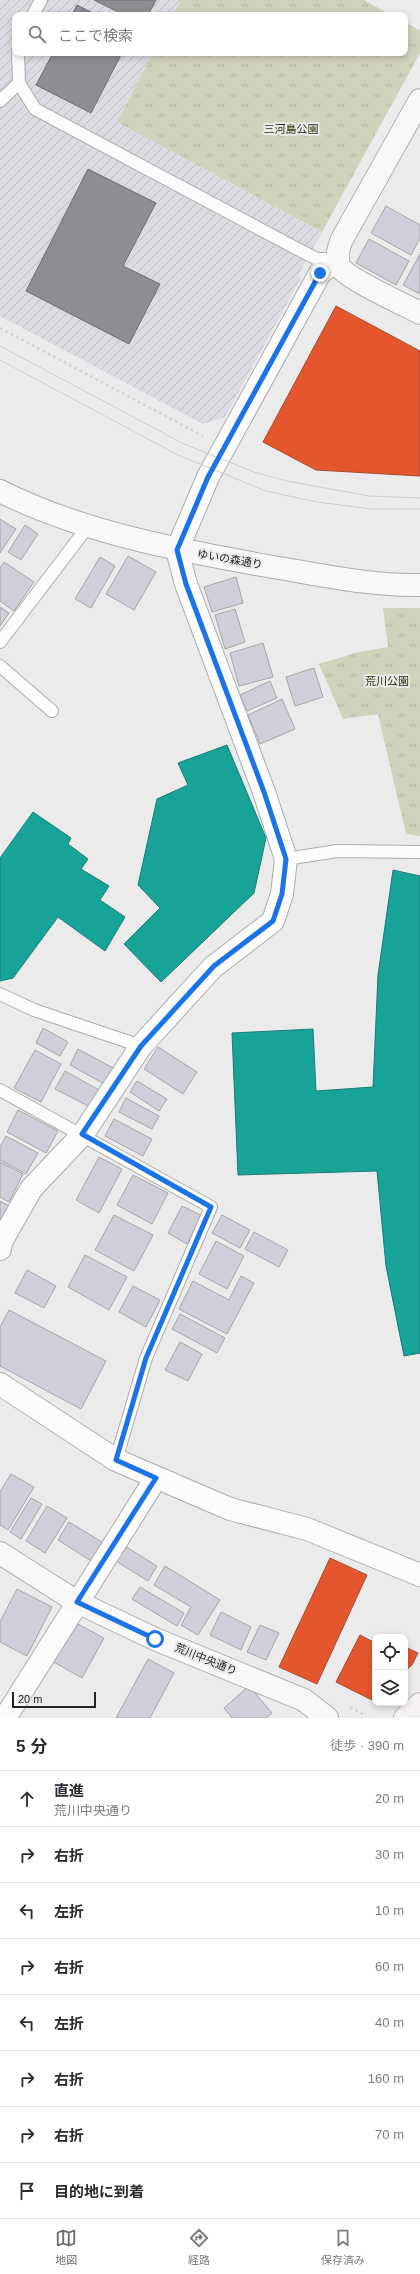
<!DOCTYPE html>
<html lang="ja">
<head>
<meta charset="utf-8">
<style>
	:root { --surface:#fff; --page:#f2f2f3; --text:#2b2b33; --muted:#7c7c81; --line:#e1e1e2; --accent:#6a6a6b }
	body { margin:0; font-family:Arial,"Noto Sans JP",sans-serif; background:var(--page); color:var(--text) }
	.controls { position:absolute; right:12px; bottom:12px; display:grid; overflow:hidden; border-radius:8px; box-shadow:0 2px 6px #0003 }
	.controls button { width:36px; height:36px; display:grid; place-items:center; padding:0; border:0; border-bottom:1px solid var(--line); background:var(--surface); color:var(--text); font:20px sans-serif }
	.scale { position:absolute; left:12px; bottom:10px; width:84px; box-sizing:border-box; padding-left:4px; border:2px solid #252526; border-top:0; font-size:11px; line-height:14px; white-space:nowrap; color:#252526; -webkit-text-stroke:3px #eaeaed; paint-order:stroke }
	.stop { position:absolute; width:12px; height:12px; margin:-9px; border:3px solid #1a73e8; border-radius:50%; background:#fff }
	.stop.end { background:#1a73e8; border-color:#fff; box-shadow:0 1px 4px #0008 }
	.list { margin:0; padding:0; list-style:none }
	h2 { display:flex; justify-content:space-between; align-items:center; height:52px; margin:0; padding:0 16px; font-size:17px }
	h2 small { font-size:13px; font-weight:400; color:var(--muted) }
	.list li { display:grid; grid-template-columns:26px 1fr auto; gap:12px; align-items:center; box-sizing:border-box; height:56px; padding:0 16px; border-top:1px solid var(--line) }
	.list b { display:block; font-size:15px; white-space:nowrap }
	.list p { margin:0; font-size:13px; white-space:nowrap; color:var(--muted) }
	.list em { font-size:13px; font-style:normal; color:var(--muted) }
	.icon { flex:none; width:22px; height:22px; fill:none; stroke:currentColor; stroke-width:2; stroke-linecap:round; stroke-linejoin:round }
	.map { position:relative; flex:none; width:420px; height:1718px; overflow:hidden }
	.search { position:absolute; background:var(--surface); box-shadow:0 2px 6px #0003; left:12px; right:12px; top:12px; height:44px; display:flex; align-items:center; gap:10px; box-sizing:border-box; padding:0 14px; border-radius:8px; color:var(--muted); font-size:15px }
	.sheet { height:500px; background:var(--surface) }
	nav { display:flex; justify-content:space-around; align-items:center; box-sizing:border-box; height:56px; border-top:1px solid var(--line); background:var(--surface); font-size:11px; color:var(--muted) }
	nav a { display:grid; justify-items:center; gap:2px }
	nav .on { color:var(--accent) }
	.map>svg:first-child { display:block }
	.industrial { fill:url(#industrial-furrows) }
	.park { fill:url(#park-tufts) }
	.shops { fill:#e4572e; stroke:#ab482c }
	.public { fill:#17a398; stroke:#1b7d76 }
	.industry { fill:#8d8d92; stroke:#6e6e72 }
	.building { fill:#d0ced8; stroke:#a5a5a6 }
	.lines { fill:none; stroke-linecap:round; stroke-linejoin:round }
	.lane-casing { stroke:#acacad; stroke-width:14 }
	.street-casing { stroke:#acacad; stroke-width:24 }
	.secondary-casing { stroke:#acacad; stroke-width:24 }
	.primary-casing { stroke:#c2b9bc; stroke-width:24 }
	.path { stroke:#d2d2d3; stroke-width:2.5; stroke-dasharray:3 3; stroke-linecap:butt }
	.lane { stroke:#fcfcfc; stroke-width:12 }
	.street { stroke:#fcfcfc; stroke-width:22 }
	.secondary { stroke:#f9f7f8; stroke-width:22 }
	.primary { stroke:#f6f2f3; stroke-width:22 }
	.tram { stroke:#cccccd; stroke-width:1 }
	.route { stroke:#1a73e8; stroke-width:5 }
	.labels { text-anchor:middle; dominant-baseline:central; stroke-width:4; stroke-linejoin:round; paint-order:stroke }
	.park-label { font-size:11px; fill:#2e2f06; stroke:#eaeaed }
	.street-label { font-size:11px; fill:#252526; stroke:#eaeaed }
</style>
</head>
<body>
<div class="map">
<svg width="420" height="1718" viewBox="0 0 420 1718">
	<defs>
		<pattern id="industrial-furrows" width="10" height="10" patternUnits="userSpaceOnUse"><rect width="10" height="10" fill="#dbdbe1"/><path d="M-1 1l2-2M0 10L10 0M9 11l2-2" fill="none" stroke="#bcbcc1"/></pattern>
		<pattern id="park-tufts" width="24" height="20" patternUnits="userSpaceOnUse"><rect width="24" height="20" fill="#d1d2bc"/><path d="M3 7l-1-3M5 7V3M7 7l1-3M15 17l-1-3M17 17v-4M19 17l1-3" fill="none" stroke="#b3b4a1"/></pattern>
	</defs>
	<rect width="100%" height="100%" fill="#ebebec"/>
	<path class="industrial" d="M0 0H181L173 15H15V53H153L117 122 322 232 298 276 301 278 225 417 203 424 0 316Z"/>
	<path class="park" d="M181 0H364L391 15H173Z
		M405 22 420 31V53L322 232 117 122 153 53H405Z
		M383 608H420V836L406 834 378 714 343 719 319 664 355 653 388 647Z"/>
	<path class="shops" d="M336 306 420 351V476L316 470 263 442Z
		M330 1558 367 1575 317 1684 279 1667Z
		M360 1635 375 1643V1698L372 1700 336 1682Z
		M405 1647 418 1653 412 1665 405 1671Z"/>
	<path class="public" d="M227 745 266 838 254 893 161 982 124 944 160 908 138 885 157 799 188 785 178 763Z
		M33 812 71 838 68 844 88 859 81 869 109 886 100 900 125 917 105 951 58 917 13 978 0 981V858Z
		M393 870 420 876V1353L404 1356 386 1266 377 1171 238 1175 232 1033 313 1029 316 1091 373 1087 378 975Z"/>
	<path class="industry" d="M94 0H156L148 15H124Z
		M77 5 97 15H72Z
		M53 53H122L91 113 36 85Z
		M88 169 156 203 123 266 160 284 129 344 26 291Z"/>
	<path class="building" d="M386 206 420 225V238L411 255 371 233Z
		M369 239 409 261 396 285 356 263Z
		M420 254V294L403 285Z
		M0 519 16 529 0 553Z
		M25 525 38 534 21 560 8 552Z
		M128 556 156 572 134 610 106 594Z
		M100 557 115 566 91 608 75 599Z
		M4 562 34 582 14 611 0 601V568Z
		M236 577 243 603 212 612 204 587Z
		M0 607 9 613 0 626Z
		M235 609 245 642 225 649 215 615Z
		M263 643 273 677 239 686 230 653Z
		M314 668 323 697 295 706 286 677Z
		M270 681 277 698 247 711 240 695Z
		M282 699 295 729 260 744 248 715Z
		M43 1028 68 1042 60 1056 36 1043Z
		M158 1047 197 1072 183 1094 144 1069Z
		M78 1049 117 1070 108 1086 70 1065Z
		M35 1050 61 1064 41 1102 14 1088Z
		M65 1071 101 1091 92 1108 55 1089Z
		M137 1081 167 1099 159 1111 130 1092Z
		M126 1098 159 1116 152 1129 119 1112Z
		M18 1110 58 1131 46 1153 7 1132Z
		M114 1119 152 1139 143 1156 105 1136Z
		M6 1136 38 1153 26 1174 0 1160V1147Z
		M99 1157 122 1169 99 1213 76 1200Z
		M0 1162 23 1174 9 1202 0 1197Z
		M133 1175 168 1193 152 1224 117 1205Z
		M0 1201 13 1208 6 1222 0 1219Z
		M182 1206 202 1216 187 1244 168 1233Z
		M114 1215 153 1235 134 1271 95 1250Z
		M222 1215 250 1230 240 1248 212 1233Z
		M254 1232 288 1250 279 1267 245 1249Z
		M216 1241 244 1256 227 1289 199 1274Z
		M85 1255 127 1277 109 1310 68 1287Z
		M27 1270 56 1286 44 1308 15 1293Z
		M241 1276 254 1283 227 1334 179 1309 193 1281 229 1300Z
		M133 1286 160 1300 146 1327 119 1312Z
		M9 1310 106 1361 81 1409 0 1366V1327Z
		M180 1314 225 1338 217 1353 172 1329Z
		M180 1342 202 1354 188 1381 165 1370Z
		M11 1474 34 1487 8 1530 0 1525V1492Z
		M31 1498 42 1504 21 1539 10 1532Z
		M47 1506 67 1518 45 1553 26 1541Z
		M69 1522 102 1542 91 1561 58 1540Z
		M120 1543 157 1566 148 1581 111 1558Z
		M165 1566 220 1600 198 1635 181 1625 191 1607 154 1585Z
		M140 1587 184 1613 177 1626 132 1599Z
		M17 1589 52 1607 27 1656 0 1642V1622Z
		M221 1612 251 1627 241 1650 210 1635Z
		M74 1622 104 1638 82 1678 52 1661Z
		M260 1625 279 1633 266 1660 247 1652Z
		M148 1659 174 1673 150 1718H116Z
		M249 1686 272 1713 266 1718H232L224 1708Z"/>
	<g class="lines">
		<g class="lane-casing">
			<path id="lane" d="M33 15 41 0
				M18 53 19 83 35 109 288 244 317 259H336
				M0 101 19 83
				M0 642 89 525
				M0 666 52 711
				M286 859 337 851 420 852
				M0 994 34 1010 141 1046
				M0 1090 211 1207 146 1358 116 1460"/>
		</g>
		<g class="street-casing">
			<path id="street" d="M0 1249 1 1242 31 1189 83 1134 141 1046 213 967 273 921 282 894 286 859 264 792 186 584 177 550 208 477 320 273 338 259
				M0 1384 116 1460 230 1509 307 1529 420 1575
				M5 1718 156 1478"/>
		</g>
		<g class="secondary-casing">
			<path id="secondary" d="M420 100 341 241C339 248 335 259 339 266 347 279 403 304 420 313
				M0 491C83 533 183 551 273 567 322 575 370 586 420 585
				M0 1553 77 1602 155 1639 304 1700 327 1718"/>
		</g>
		<g class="primary-casing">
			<path id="primary" d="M405 1718 420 1704"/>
		</g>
		<path class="path" d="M0 328 203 436
			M350 1707 366 1716"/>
		<use href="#lane" class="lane"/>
		<use href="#street" class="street"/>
		<use href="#secondary" class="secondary"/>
		<use href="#primary" class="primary"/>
		<path class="tram" d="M0 346 184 444 254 472 287 481 369 496 420 498
			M0 360 178 455 266 491 317 502 371 509H420"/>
	</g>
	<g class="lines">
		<path class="route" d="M155 1639 77 1602 156 1478 116 1460 146 1358 211 1207 82 1134 141 1046 214 966 273 921 282 894 286 859 264 792 186 584 177 550 208 477 320 273"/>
	</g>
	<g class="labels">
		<g class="park-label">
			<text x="291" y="129">三河島公園</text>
			<text x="387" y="681">荒川公園</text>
		</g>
		<g class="street-label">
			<text transform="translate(230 559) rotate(10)">ゆいの森通り</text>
			<text transform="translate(206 1659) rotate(22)">荒川中央通り</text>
		</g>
	</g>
</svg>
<div class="controls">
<button><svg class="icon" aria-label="locate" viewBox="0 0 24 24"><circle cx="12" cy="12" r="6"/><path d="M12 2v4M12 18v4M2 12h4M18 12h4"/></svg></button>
<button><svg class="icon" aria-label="layers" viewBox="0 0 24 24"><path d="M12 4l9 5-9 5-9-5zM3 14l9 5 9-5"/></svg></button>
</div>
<div class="scale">20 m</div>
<div class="stop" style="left:155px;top:1639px"></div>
<div class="stop end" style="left:320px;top:273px"></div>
<div class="search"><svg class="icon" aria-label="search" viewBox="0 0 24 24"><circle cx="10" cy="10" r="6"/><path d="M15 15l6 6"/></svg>ここで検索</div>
</div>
<section class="sheet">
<h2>5 分<small>徒歩 · 390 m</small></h2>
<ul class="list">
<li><svg class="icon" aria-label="ahead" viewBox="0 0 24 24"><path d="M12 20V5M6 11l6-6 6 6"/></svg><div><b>直進</b><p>荒川中央通り</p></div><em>20 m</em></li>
<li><svg class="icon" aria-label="right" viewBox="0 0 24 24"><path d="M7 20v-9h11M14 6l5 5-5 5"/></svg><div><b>右折</b></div><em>30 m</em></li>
<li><svg class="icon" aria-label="left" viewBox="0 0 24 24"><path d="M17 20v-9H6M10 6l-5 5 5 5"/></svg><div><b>左折</b></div><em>10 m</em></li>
<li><svg class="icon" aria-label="right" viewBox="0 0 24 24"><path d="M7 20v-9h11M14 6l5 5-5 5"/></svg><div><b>右折</b></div><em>60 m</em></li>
<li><svg class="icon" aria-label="left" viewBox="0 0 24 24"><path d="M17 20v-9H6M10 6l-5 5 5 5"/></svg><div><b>左折</b></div><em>40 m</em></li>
<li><svg class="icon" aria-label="right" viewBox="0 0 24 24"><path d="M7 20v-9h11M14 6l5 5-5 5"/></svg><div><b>右折</b></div><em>160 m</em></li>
<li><svg class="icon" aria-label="right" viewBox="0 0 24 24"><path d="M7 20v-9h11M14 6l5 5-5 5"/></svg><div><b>右折</b></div><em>70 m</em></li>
<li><svg class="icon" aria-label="arrive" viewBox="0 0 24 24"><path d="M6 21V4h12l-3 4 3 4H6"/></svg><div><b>目的地に到着</b></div></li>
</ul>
</section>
<nav>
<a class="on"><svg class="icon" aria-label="map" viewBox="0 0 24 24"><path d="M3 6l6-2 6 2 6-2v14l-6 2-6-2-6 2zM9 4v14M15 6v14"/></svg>地図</a>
<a><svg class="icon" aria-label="directions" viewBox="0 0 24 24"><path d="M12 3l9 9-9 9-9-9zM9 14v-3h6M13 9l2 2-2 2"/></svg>経路</a>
<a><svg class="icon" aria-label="saved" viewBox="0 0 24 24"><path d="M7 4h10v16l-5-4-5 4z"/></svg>保存済み</a>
</nav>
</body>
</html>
